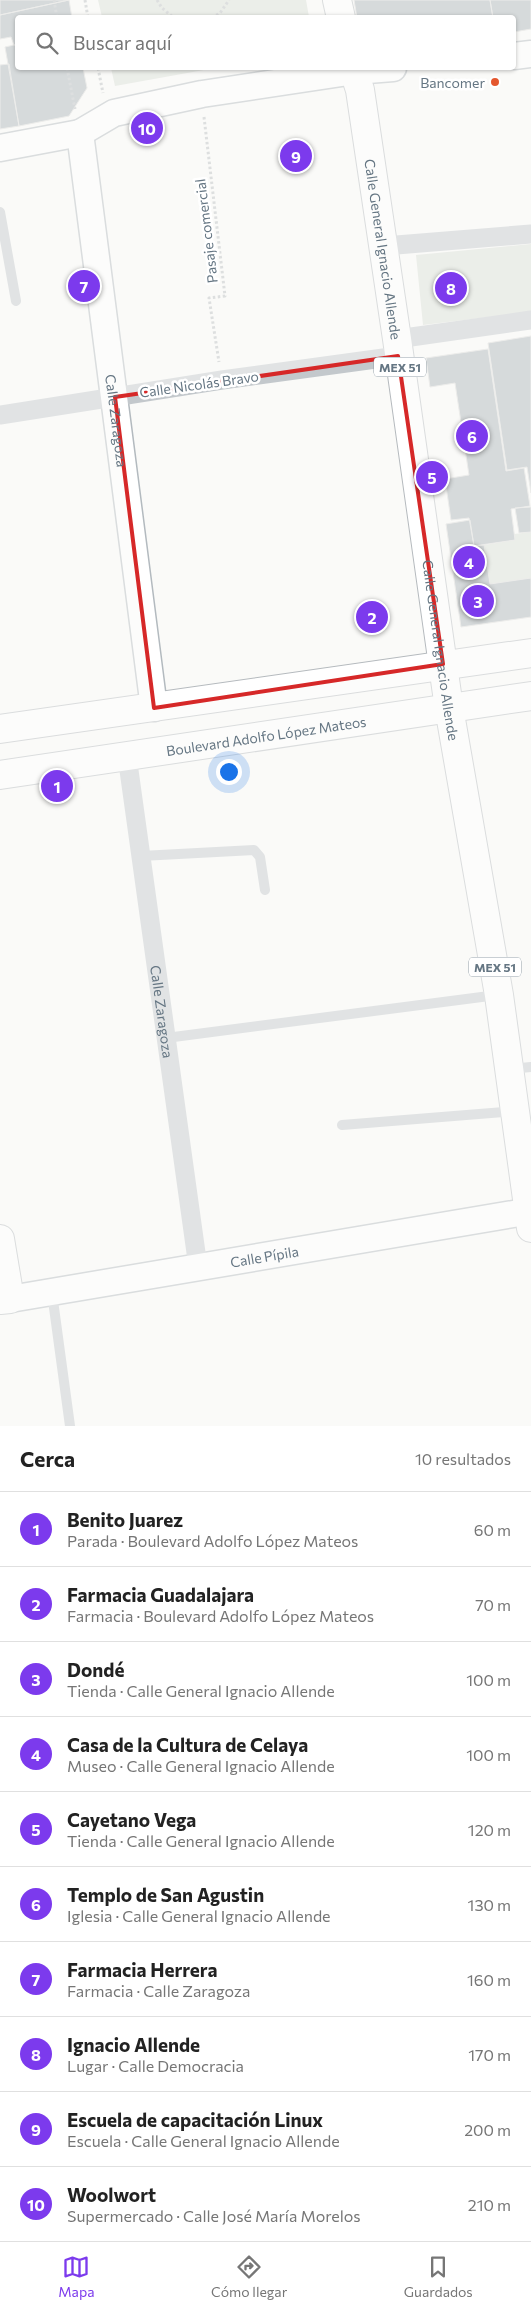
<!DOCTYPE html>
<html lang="es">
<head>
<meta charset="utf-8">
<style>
	:root { --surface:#fff; --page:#f2f2f2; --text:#222; --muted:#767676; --line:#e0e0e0; --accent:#7c3aed }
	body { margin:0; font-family:Commissioner,sans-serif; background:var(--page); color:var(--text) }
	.you { position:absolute; left:228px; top:771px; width:18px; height:18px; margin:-12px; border:4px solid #fff; border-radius:50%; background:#1a73e8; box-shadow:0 0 0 8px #1a73e833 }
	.badge { display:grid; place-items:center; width:32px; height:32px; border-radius:50%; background:var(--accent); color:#fff; font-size:16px; font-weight:700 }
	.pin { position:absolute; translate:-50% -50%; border:2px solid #fff; box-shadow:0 1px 5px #0006 }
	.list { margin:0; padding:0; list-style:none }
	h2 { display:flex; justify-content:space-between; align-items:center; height:65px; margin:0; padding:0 20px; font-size:21px }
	h2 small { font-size:16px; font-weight:400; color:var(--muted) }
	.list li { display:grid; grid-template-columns:32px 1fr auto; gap:15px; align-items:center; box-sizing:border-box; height:75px; padding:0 20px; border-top:1px solid var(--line) }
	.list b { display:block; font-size:19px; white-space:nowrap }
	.list p { margin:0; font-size:16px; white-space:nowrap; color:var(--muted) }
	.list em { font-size:16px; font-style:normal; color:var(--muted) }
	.icon { flex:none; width:28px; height:28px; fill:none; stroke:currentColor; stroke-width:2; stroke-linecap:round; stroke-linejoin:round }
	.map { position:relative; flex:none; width:531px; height:1426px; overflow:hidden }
	.search { position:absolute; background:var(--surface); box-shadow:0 1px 4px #0004; left:15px; right:15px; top:15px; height:55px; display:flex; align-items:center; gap:12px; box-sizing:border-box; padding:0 18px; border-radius:5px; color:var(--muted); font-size:19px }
	.sheet { height:815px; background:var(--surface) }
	nav { display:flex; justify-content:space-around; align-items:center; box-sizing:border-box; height:70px; border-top:1px solid var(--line); background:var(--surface); font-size:14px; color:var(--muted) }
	nav a { display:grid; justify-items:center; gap:2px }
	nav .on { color:var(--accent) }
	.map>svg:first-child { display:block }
	.green { fill:#dadfd7 }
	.building { fill:#aab3b9; stroke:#dcdcda }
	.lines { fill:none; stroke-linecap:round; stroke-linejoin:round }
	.secondary-casing { stroke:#b3babf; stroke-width:29 }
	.primary-casing { stroke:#b5babe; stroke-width:30 }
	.path { stroke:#bbbfc2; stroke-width:3; stroke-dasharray:2.5 2.5; stroke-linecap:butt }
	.lane { stroke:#c3c8cc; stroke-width:10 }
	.street { stroke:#c3c8cc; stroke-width:19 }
	.secondary { stroke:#fff; stroke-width:26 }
	.primary { stroke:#fff; stroke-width:28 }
	.marked { fill:none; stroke:#d62828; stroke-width:4; stroke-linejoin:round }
	.poi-dot { fill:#e4572e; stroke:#fff; stroke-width:2 }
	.labels { text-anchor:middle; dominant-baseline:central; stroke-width:5; stroke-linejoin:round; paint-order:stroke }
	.shield { fill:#fff; stroke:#939fa8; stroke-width:1 }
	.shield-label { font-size:12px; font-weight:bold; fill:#657683 }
	.poi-label { font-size:14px; fill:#657683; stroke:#fff; text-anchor:end }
	.street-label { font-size:14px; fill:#657683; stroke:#fff }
</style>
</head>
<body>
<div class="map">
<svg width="531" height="1426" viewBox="0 0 531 1426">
	<rect width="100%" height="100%" fill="#fafaf8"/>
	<path class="green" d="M98 0H306L309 17H102Z
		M111 68H215L115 86Z
		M531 244V312L423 325 416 255Z
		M531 532V578L490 584 484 545 515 540 514 534Z"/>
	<path class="building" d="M0 0H69L0 15Z
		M69 0 72 18H18V45H14L11 37 0 39V15Z
		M354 0H490L493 18H357Z
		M490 0H531V29L514 32V18H493Z
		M14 45H18V68H83L87 88 69 116 19 126 5 47Z
		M9 64 19 126 0 129V65Z
		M531 336V493L527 467 507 470 488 343Z
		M488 349 506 471 524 468 530 506 511 509 515 540 474 546 469 518 451 520 445 479 469 475 455 383 430 387 426 358Z
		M531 507V532L519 533 515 508Z
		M470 520 474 546 484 545 490 584 531 578V617L461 627 446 524Z"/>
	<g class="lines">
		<g class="secondary-casing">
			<g id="secondary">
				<path d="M514 56 531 54"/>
				<path id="s2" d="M80 133 154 708"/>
				<path d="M0 148 80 133 114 113 202 94 355 71 393 68"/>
				<path id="s3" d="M10 1299 531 1211"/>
			</g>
		</g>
		<g class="primary-casing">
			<g id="primary">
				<path d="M337 0 341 18"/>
				<path id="s4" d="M353 68 360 90 397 339 449 708 499 995 531 1228"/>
				<path d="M0 729 531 653"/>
				<path id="s5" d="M0 775 531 696"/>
				<path d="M0 1239 10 1299 0 1300"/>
			</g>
		</g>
		<path class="path" d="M54 0 57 18
			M85 0 88 18
			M157 0 162 8 174 18
			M212 18 220 13 229 0
			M67 68 75 109
			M98 68 103 93
			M204 117 225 296 209 298 219 362"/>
		<path class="lane" d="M0 212 16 301
			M141 856 254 850 260 857 265 890
			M166 1038 497 995
			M510 1069 531 1067
			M342 1125 515 1111
			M52 1293 70 1426"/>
		<g class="street">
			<path d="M384 246 531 234"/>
			<path d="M397 339 531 320"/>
			<path d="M0 415 222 380 398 356"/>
			<path id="s1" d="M127 756 198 1267"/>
		</g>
		<use href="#secondary" class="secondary"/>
		<use href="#primary" class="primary"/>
	</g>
	<path d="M0 0H531V1426H0ZM398 356 443 664 154 708 115 397Z" fill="#fafaf8" fill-opacity=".55" fill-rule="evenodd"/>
	<path class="marked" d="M398 356 443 664 154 708 115 397Z"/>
	<circle class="poi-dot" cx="495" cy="82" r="5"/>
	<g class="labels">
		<g class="shield">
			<rect x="374" y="357.5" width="52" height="19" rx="4"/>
			<rect x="469" y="957.5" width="52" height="19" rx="4"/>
		</g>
		<g class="shield-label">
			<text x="400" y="367">MEX 51</text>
			<text x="495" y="967">MEX 51</text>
		</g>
		<g class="poi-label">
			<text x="485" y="82">Bancomer</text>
		</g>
		<g class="street-label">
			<text transform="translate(206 231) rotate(-97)">Pasaje comercial</text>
			<text stroke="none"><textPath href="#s4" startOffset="184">Calle General Ignacio Allende</textPath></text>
			<text transform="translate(199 384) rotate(-8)">Calle Nicolás Bravo</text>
			<text stroke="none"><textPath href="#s2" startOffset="290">Calle Zaragoza</textPath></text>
			<text stroke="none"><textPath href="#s4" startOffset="589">Calle General Ignacio Allende</textPath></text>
			<text stroke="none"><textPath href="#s5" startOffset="269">Boulevard Adolfo López Mateos</textPath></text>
			<text stroke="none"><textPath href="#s1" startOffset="258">Calle Zaragoza</textPath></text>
			<text stroke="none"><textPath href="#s3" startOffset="258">Calle Pípila</textPath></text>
		</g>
	</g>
</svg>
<div class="you"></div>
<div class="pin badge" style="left:57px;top:786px">1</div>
<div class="pin badge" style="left:372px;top:617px">2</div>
<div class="pin badge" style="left:478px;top:601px">3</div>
<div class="pin badge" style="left:469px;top:562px">4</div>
<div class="pin badge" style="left:432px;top:477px">5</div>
<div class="pin badge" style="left:472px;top:436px">6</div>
<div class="pin badge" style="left:84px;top:286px">7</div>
<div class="pin badge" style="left:451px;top:288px">8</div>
<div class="pin badge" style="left:296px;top:156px">9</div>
<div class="pin badge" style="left:147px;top:128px">10</div>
<div class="search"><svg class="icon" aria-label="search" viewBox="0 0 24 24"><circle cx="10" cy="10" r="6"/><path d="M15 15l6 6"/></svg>Buscar aquí</div>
</div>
<section class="sheet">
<h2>Cerca<small>10 resultados</small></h2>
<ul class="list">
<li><span class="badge">1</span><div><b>Benito Juarez</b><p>Parada · Boulevard Adolfo López Mateos</p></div><em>60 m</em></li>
<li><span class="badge">2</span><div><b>Farmacia Guadalajara</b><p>Farmacia · Boulevard Adolfo López Mateos</p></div><em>70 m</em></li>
<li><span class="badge">3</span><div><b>Dondé</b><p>Tienda · Calle General Ignacio Allende</p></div><em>100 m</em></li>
<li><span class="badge">4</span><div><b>Casa de la Cultura de Celaya</b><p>Museo · Calle General Ignacio Allende</p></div><em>100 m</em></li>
<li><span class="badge">5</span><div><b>Cayetano Vega</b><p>Tienda · Calle General Ignacio Allende</p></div><em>120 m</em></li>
<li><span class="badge">6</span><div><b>Templo de San Agustin</b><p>Iglesia · Calle General Ignacio Allende</p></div><em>130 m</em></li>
<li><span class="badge">7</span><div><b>Farmacia Herrera</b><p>Farmacia · Calle Zaragoza</p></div><em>160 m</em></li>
<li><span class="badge">8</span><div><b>Ignacio Allende</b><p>Lugar · Calle Democracia</p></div><em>170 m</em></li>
<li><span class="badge">9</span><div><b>Escuela de capacitación Linux</b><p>Escuela · Calle General Ignacio Allende</p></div><em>200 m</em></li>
<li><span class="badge">10</span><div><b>Woolwort</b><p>Supermercado · Calle José María Morelos</p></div><em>210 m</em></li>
</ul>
</section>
<nav>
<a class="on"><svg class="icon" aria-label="map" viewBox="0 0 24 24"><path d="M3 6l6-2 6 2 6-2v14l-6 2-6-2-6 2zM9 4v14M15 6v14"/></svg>Mapa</a>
<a><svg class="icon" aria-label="directions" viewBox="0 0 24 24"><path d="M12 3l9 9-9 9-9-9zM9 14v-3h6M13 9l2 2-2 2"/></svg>Cómo llegar</a>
<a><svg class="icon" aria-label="saved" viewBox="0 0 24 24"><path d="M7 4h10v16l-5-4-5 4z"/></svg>Guardados</a>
</nav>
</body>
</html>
